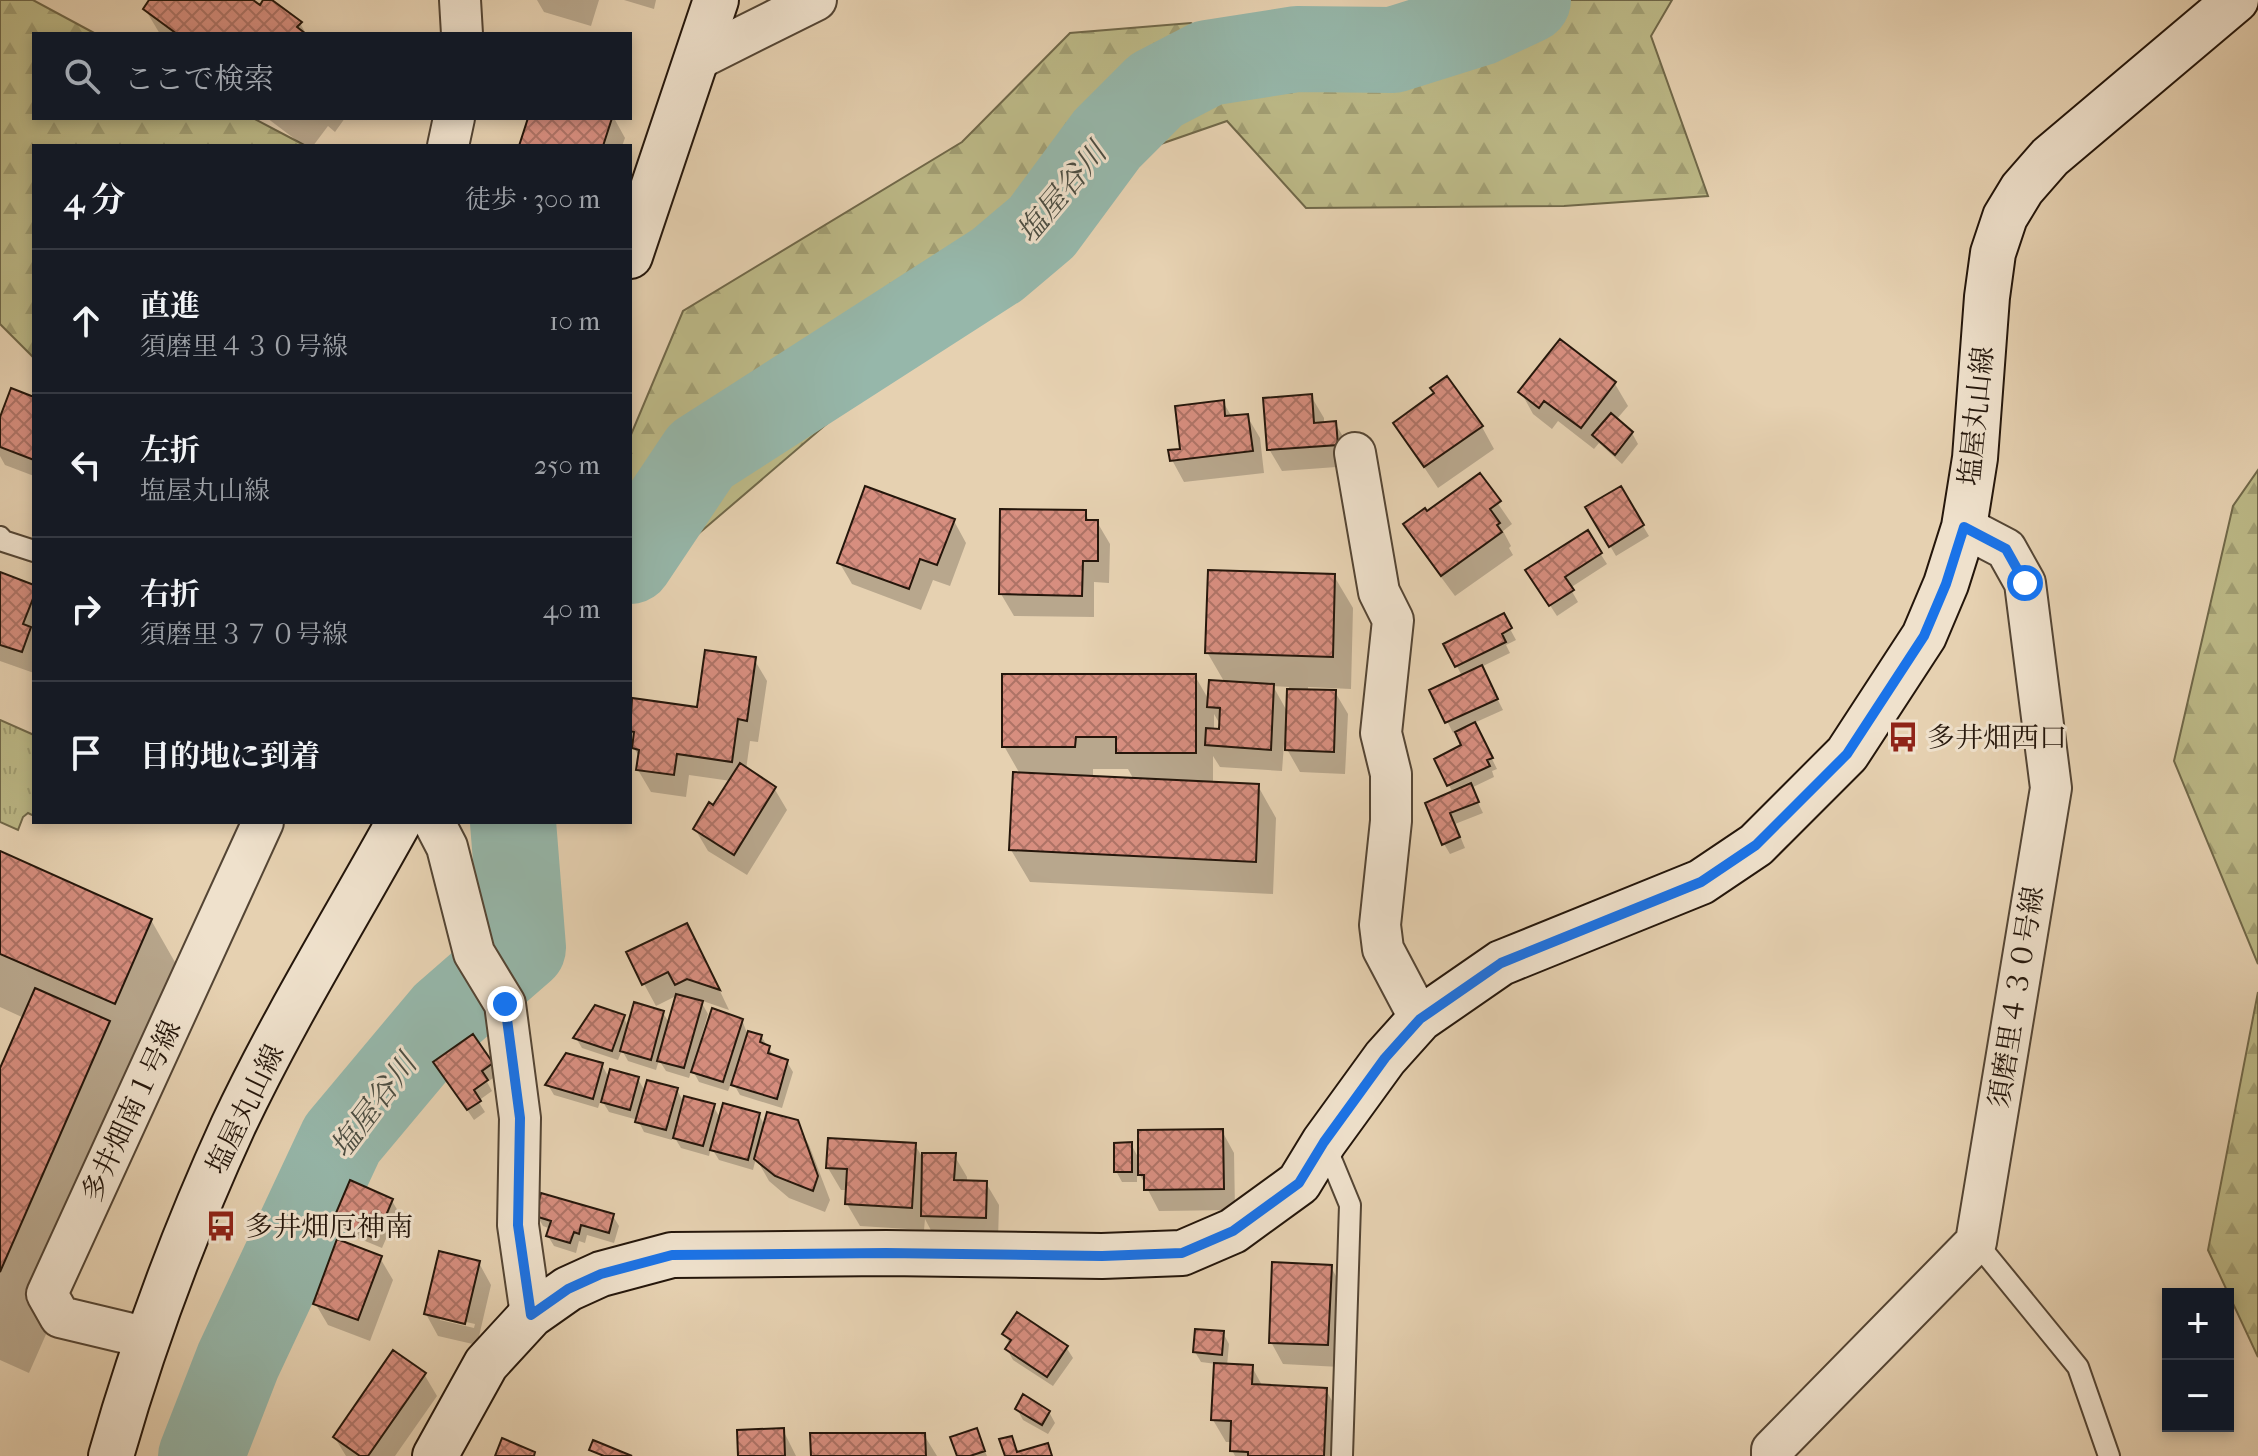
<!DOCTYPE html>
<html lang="ja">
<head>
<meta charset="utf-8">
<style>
	:root { --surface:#171b24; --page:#20242c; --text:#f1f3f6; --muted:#9ea1a6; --line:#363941 }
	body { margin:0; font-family:"IM FELL French Canon","Noto Serif JP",serif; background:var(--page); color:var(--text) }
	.controls { position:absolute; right:24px; bottom:24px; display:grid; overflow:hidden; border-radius:0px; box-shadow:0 4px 12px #0003 }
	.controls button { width:72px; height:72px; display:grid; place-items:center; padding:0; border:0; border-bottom:2px solid var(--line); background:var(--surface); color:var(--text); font:40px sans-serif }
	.stop { position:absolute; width:24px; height:24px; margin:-18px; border:6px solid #1a73e8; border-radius:50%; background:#fff }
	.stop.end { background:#1a73e8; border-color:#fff; box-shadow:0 2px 8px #0008 }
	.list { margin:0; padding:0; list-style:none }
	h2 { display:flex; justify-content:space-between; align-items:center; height:104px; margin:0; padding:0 32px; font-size:34px }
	h2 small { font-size:26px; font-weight:400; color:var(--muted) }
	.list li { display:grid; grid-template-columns:52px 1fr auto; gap:24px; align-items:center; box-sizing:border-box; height:144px; padding:0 32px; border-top:2px solid var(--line) }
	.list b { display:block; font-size:30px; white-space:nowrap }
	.list p { margin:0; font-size:26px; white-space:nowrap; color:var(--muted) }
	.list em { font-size:26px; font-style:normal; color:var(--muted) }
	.icon { flex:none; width:44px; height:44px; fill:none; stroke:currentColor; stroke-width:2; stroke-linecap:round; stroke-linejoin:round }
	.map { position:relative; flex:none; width:2258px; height:1456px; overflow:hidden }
	.search { position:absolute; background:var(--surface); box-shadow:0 4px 12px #0003; left:32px; top:32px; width:600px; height:88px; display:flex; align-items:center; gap:20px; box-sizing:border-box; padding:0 28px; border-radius:0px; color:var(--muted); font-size:30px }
	.panel { position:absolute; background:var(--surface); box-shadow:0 4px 12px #0003; left:32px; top:144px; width:600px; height:680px; border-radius:0px }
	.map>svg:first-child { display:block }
	.forest { fill:url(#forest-firs); stroke:#706849; stroke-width:2 }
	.park { fill:url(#park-tufts); stroke:#706849; stroke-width:2 }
	.shadow { fill:#0003; fill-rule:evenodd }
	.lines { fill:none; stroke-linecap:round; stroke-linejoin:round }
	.river { stroke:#96b7aa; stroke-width:86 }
	.building { fill:url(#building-cross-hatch); stroke:#24160b; stroke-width:2 }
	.lane-casing { stroke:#544534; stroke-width:24 }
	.street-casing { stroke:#544534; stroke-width:44 }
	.secondary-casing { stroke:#24160b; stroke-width:48 }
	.lane { stroke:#efe1cc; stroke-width:20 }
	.street { stroke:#efe1cc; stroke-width:40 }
	.secondary { stroke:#efe1cc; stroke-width:44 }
	.route { stroke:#1a73e8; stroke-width:10 }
	.labels { text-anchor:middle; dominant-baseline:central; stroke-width:6; stroke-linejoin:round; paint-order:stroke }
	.street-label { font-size:28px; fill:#24160b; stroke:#efe1cc }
	.poi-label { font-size:28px; fill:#24160b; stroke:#efe1cc; text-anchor:start }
	.water-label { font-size:30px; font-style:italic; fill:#4c4e43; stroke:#efe1cc }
</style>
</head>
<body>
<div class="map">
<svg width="2258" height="1456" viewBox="0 0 2258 1456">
	<defs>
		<pattern id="forest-firs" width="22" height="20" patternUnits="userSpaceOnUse" patternTransform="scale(2)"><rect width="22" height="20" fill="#bcb987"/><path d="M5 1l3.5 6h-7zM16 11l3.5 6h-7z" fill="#a19e73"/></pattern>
		<pattern id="park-tufts" width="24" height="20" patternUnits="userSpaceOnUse" patternTransform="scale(2)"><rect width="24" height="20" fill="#bcb987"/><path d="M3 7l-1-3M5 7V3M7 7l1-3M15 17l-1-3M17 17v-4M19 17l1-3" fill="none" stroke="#a19e73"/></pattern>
		<pattern id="building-cross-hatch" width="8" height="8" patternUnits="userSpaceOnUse" patternTransform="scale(2)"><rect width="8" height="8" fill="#d78e7f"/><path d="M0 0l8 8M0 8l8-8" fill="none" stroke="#ae7366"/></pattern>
	</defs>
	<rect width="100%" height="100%" fill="#e6d1b1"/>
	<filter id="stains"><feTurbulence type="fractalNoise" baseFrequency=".0025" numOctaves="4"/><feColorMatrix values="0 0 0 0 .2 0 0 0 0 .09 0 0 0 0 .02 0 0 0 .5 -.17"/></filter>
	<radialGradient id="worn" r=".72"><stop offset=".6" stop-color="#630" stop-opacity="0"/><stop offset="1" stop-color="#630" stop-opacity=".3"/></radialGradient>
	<path class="forest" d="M0 0H33L96 34H34V118H253L306 146H34V358L0 324Z
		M1493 0H1672L1651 36 1708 196 1564 206 1306 208 1227 121 1129 155 844 409 697 535 630 571V437L683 311 962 142 1070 33 1191 23 1262 72 1340 73 1473 48Z
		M2258 470V964L2174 761 2233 506Z
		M2258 992V1357L2208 1250Z"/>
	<path class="park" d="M0 720 34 735V816L28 813 23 817 18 830 0 822Z"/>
	<path class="shadow" d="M152 0H250L260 8 265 0H269L300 23 306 34H160L145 9Z
		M537 0H599L591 26 544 12Z
		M624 0H656L654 9Z
		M267 118H345L335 132 328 126 313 146H304Z
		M530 118H614L625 138 622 146H521Z
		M1561 342 1615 384 1628 406 1616 420 1632 433 1638 444 1622 464 1599 443 1594 449 1558 421 1552 429 1533 414 1521 392Z
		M1311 396 1324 418V424L1335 423 1348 445 1350 466 1282 471 1269 449Z
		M34 399V476L5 465 0 456V423Z
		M1223 402 1232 417 1247 416 1260 438 1264 473 1184 482 1172 460 1183 451Z
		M1395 424 1482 427 1494 449 1438 488Z
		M1479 476 1512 524 1503 531 1511 546 1509 548 1513 555 1455 596 1418 546 1406 524 1427 514Z
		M1620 488 1649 536 1616 556 1588 508Z
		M1084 512 1090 522H1097L1110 544 1109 583 1094 582V617L1014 616 1001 594Z
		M954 521 966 543 950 586 933 580 921 610 852 584 839 562Z
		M1587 533 1607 564 1570 588 1578 602 1557 616 1534 581Z
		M0 574 34 587V673L0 661Z
		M1334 576 1353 608 1351 689 1308 687V691L1335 692 1348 714 1345 774 1300 772 1284 744 1282 771 1220 767 1213 756V784L1258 786 1276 818 1273 894 1030 882 1011 850 1020 774 1004 746 1195 676 1210 702 1225 683 1207 652ZM1273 686 1289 687 1288 713ZM1214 714 1221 726V731H1214ZM1093 769H1128L1134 780 1093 778Z
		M1503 616 1516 640 1506 645 1510 653 1481 667 1503 710 1474 723 1497 769 1492 771 1494 777 1471 788 1483 813 1455 824 1465 848 1450 854 1444 844 1453 793 1436 760 1464 746 1457 731 1453 733 1432 691 1462 676 1446 645Z
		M754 659 767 681 758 742 750 741 746 770 774 788 787 810 747 875 708 851 695 829 713 808 731 781 689 775 686 797 651 792 638 770 640 758 634 748 635 740 630 727 634 700 698 709Z
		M0 854 151 920 193 994 151 1096 29 1373 0 1360V1073L24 1018 0 1007Z
		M699 947 729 1010 700 1000 708 1014 701 1038 704 1039 742 1020 747 1033 761 1036 775 1058 787 1062 793 1072 782 1108 740 1095 732 1081 728 1091 699 1082 692 1069 689 1078 666 1071 659 1060 656 1070 628 1061 622 1050 618 1060 582 1048 576 1038 623 1017 629 1027 663 1013 670 1024 678 995 656 1006 644 984Z
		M473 1037 498 1075 487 1082 492 1091 478 1101 485 1112 474 1120 442 1073Z
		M602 1065 609 1078 638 1079 646 1093 677 1090 684 1103 713 1106 721 1119 759 1115 765 1126 796 1122 809 1145 830 1200 825 1212 789 1198 769 1181 756 1158 753 1170 719 1160 711 1147 709 1156 681 1148 673 1135 672 1140 644 1132 638 1120 609 1112 601 1099 598 1108 554 1095 548 1085Z
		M1222 1131 1234 1153 1235 1210 1159 1211 1137 1169V1182H1122L1116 1171 1131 1144 1140 1161Z
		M915 1145 924 1160 954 1155 967 1177V1183H986L999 1205 998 1240 935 1238 925 1219 924 1230 860 1226 847 1204 848 1190H841L828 1168Z
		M392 1201 398 1211 382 1248 341 1231 335 1220Z
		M537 1215 613 1216 619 1226 614 1243 587 1235 585 1243 579 1241 576 1253 554 1246 548 1236 551 1229 543 1226Z
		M380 1258 393 1280 370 1341 328 1325 315 1303Z
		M479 1263 491 1285 477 1345 438 1336 426 1314ZM440 1316 475 1324 474 1328 440 1320Z
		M1331 1267 1343 1289 1340 1367 1283 1364 1271 1342Z
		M1223 1333 1229 1344 1227 1366 1252 1367 1263 1387 1326 1390 1338 1412 1337 1456H1235L1232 1450V1442H1226L1213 1420 1216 1364 1201 1362 1195 1352Z
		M1004 1334 1066 1347 1073 1358 1053 1386 1013 1360 1007 1349 1010 1344Z
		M424 1374 437 1396 395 1456H346L335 1438Z
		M1017 1409 1049 1412 1055 1423 1048 1434 1023 1420Z
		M783 1430 796 1456H740Z
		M976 1430 987 1456H959Z
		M924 1435 937 1456H813Z"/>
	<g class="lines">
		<path class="river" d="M630 561 701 455 997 265 1042 227 1107 139 1156 90 1208 63 1297 49 1393 50 1479 23 1528 0
			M201 1456 238 1361 342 1139 445 1016 523 948 513 822"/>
	</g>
	<path class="building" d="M149 0H253L260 5 263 0H272L302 22 297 27 306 34H177L143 9Z
		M528 118H612L603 146H519Z
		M1560 339 1616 382 1581 428 1544 401 1539 408 1518 392Z
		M1447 376 1483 426 1424 467 1393 423 1434 393 1430 388Z
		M11 388 34 397V460L0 447V417Z
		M1312 394 1314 423 1336 421 1338 445 1267 450 1263 398Z
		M1224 400 1225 416 1248 414 1253 451 1170 461 1168 450 1180 449 1175 406Z
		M1611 413 1633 432 1615 455 1592 435Z
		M1480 473 1501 501 1490 509 1500 523 1497 525 1502 532 1441 576 1403 524 1425 508 1427 511Z
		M865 486 955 519 937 565 920 559 909 589 837 563Z
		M1621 486 1644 525 1609 547 1585 507Z
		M1000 509 1086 510V520H1098V561H1083L1082 596 999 594Z
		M1588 530 1602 553 1565 577 1574 590 1549 606 1525 570Z
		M1208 570 1335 574 1333 657 1205 653Z
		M0 572 34 585V596L23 624 31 627 22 652 0 645Z
		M1504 613 1512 628 1502 634 1506 642 1455 667 1443 644Z
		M705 650 756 657 747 721 738 719 732 762 677 754 674 775 636 770 639 750 632 748 634 732 630 731 632 698 697 707Z
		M1482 665 1498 699 1445 723 1429 690Z
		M1002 674H1196V753H1116V737H1076L1075 747H1002Z
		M1209 680 1274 684 1271 750 1205 745 1206 728 1219 729 1220 708 1207 707Z
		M1287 689 1336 690 1334 752 1285 750Z
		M1475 722 1493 758 1487 760 1490 766 1447 786 1434 759 1461 745 1455 732Z
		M740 763 776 787 734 855 693 829 709 802 713 805Z
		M1013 772 1259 784 1256 862 1009 850Z
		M1471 783 1479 802 1450 813 1460 837 1442 845 1425 803Z
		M0 851 152 919 115 1004 0 954Z
		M687 923 720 990 687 979 675 985 668 972 642 985 626 952Z
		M35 988 110 1021 0 1272V1068Z
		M676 994 703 1001 684 1068 657 1061Z
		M634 1002 664 1011 651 1060 620 1051Z
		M595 1005 625 1015 612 1051 573 1038Z
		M712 1008 743 1019 723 1082 691 1072Z
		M748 1031 762 1035 760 1042 770 1046 768 1053 788 1060 777 1099 731 1085Z
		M473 1034 493 1063 482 1071 488 1080 474 1090 481 1101 467 1110 433 1062Z
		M566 1053 603 1063 593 1099 545 1085Z
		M610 1069 639 1077 630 1110 601 1102Z
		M647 1080 678 1088 666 1130 635 1122Z
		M684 1096 715 1104 703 1146 673 1138Z
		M723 1103 760 1113 748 1160 710 1150Z
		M767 1112 798 1120 818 1176 813 1191 775 1176 754 1159Z
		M1223 1129 1224 1189 1144 1190V1175H1138V1130Z
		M828 1138 916 1143 912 1208 845 1204 847 1169 826 1168Z
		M1132 1142V1172H1114V1143Z
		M922 1153H956L954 1180 987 1181 986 1218 921 1216Z
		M350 1180 393 1199 376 1239 333 1220Z
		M541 1193 614 1214 609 1233 581 1225 579 1234 574 1232 570 1243 546 1236 551 1221 535 1216Z
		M337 1239 382 1256 358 1320 313 1304Z
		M439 1251 480 1261 465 1324 424 1314Z
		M1272 1262 1332 1265 1328 1345 1269 1343Z
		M1017 1312 1068 1346 1047 1377 1005 1349 1011 1340 1002 1334Z
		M1195 1329 1224 1331 1222 1355 1193 1352Z
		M393 1350 426 1373 368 1456H360L333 1437Z
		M1214 1363 1253 1365 1252 1384 1327 1388 1324 1456H1248V1452L1230 1451 1231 1421 1211 1420Z
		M1023 1394 1050 1411 1042 1425 1015 1409Z
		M784 1428 785 1456H738L737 1430Z
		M977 1428 985 1451 970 1456H957L950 1437Z
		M810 1433H925L926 1456H811Z
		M1012 1436 1017 1452 1048 1443 1052 1456H1005L999 1439Z
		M502 1438 535 1452 534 1456H495Z
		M593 1440 632 1456H604L589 1450Z"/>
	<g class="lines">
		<g class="lane-casing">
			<path id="lane" d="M0 537 3 541 34 551
				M1324 1142 1350 1205 1342 1456
				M1976 1242 2078 1367 2109 1456"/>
		</g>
		<g class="street-casing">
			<path id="street" d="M460 0 462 34
				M696 60 816 0
				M448 146 454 118
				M1355 453 1379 592 1393 620 1381 733 1391 774V821L1380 925 1383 949 1420 1019
				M434 822 447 847 474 953 505 1004 520 1118 518 1225 531 1315
				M148 1338 60 1317 47 1294 263 822
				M1772 1456V1450L1976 1242 2051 788 2025 583 2006 549 1964 527"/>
		</g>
		<g class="secondary-casing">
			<path id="secondary" d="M630 256 716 0
				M111 1456C143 1343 184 1233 233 1126 282 1022 343 923 399 822
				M435 1456 486 1364 531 1315 568 1289 601 1274 672 1255 886 1253 1102 1256 1182 1253 1233 1231 1299 1183 1324 1142 1385 1058 1420 1019 1501 963 1701 882 1756 845 1847 754 1924 636 1946 584 1964 527 1975 458 1987 297 1993 253 2005 217 2022 189 2050 157 2236 0"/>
		</g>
		<use href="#lane" class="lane"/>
		<use href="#street" class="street"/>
		<use href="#secondary" class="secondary"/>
	</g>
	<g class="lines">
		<path class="route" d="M505 1004 520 1118 518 1225 531 1315 568 1289 601 1274 672 1255 886 1253 1102 1256 1182 1253 1233 1231 1299 1183 1324 1142 1385 1058 1420 1019 1501 963 1701 882 1756 845 1847 754 1924 636 1946 584 1964 527 2006 549 2025 583"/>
	</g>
	<defs>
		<g id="bus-bare" transform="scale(2.4)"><path d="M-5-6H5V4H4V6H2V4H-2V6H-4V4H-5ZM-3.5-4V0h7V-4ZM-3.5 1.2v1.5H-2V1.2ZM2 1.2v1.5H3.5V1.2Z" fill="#8f2418" stroke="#efe1cc" stroke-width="2.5" paint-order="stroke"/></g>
	</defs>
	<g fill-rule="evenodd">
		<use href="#bus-bare" x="1903" y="737"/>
		<use href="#bus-bare" x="221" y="1226"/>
	</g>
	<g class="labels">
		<g class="street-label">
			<text transform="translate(1976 416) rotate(-84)">塩屋丸山線</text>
			<text transform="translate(2016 997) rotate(-81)">須磨里４３０号線</text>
			<text transform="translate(245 1109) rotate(-64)">塩屋丸山線</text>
			<text transform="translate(131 1111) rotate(-65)">多井畑南１号線</text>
		</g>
		<g class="poi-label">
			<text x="1927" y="737">多井畑西口</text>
			<text x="245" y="1226">多井畑厄神南</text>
		</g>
		<g class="water-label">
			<text transform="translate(1062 193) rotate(-50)">塩屋谷川</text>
			<text transform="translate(374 1106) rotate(-53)">塩屋谷川</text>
		</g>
	</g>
	<rect width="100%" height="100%" filter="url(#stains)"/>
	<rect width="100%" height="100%" fill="url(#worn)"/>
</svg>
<div class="controls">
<button>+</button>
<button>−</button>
</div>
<div class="stop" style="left:2025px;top:583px"></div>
<div class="stop end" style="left:505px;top:1004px"></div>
<div class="search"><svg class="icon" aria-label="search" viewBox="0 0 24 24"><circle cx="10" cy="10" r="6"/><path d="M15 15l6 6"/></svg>ここで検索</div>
<section class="panel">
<h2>4 分<small>徒歩 · 300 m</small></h2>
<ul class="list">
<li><svg class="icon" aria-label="ahead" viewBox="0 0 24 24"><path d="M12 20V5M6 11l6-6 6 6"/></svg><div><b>直進</b><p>須磨里４３０号線</p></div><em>10 m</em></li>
<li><svg class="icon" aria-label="left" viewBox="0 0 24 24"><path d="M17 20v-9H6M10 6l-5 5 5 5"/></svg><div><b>左折</b><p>塩屋丸山線</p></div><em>250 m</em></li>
<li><svg class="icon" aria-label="right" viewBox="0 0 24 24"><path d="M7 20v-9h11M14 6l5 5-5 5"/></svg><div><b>右折</b><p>須磨里３７０号線</p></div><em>40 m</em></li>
<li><svg class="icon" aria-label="arrive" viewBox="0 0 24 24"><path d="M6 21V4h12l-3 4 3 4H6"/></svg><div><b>目的地に到着</b></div></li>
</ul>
</section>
</div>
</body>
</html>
